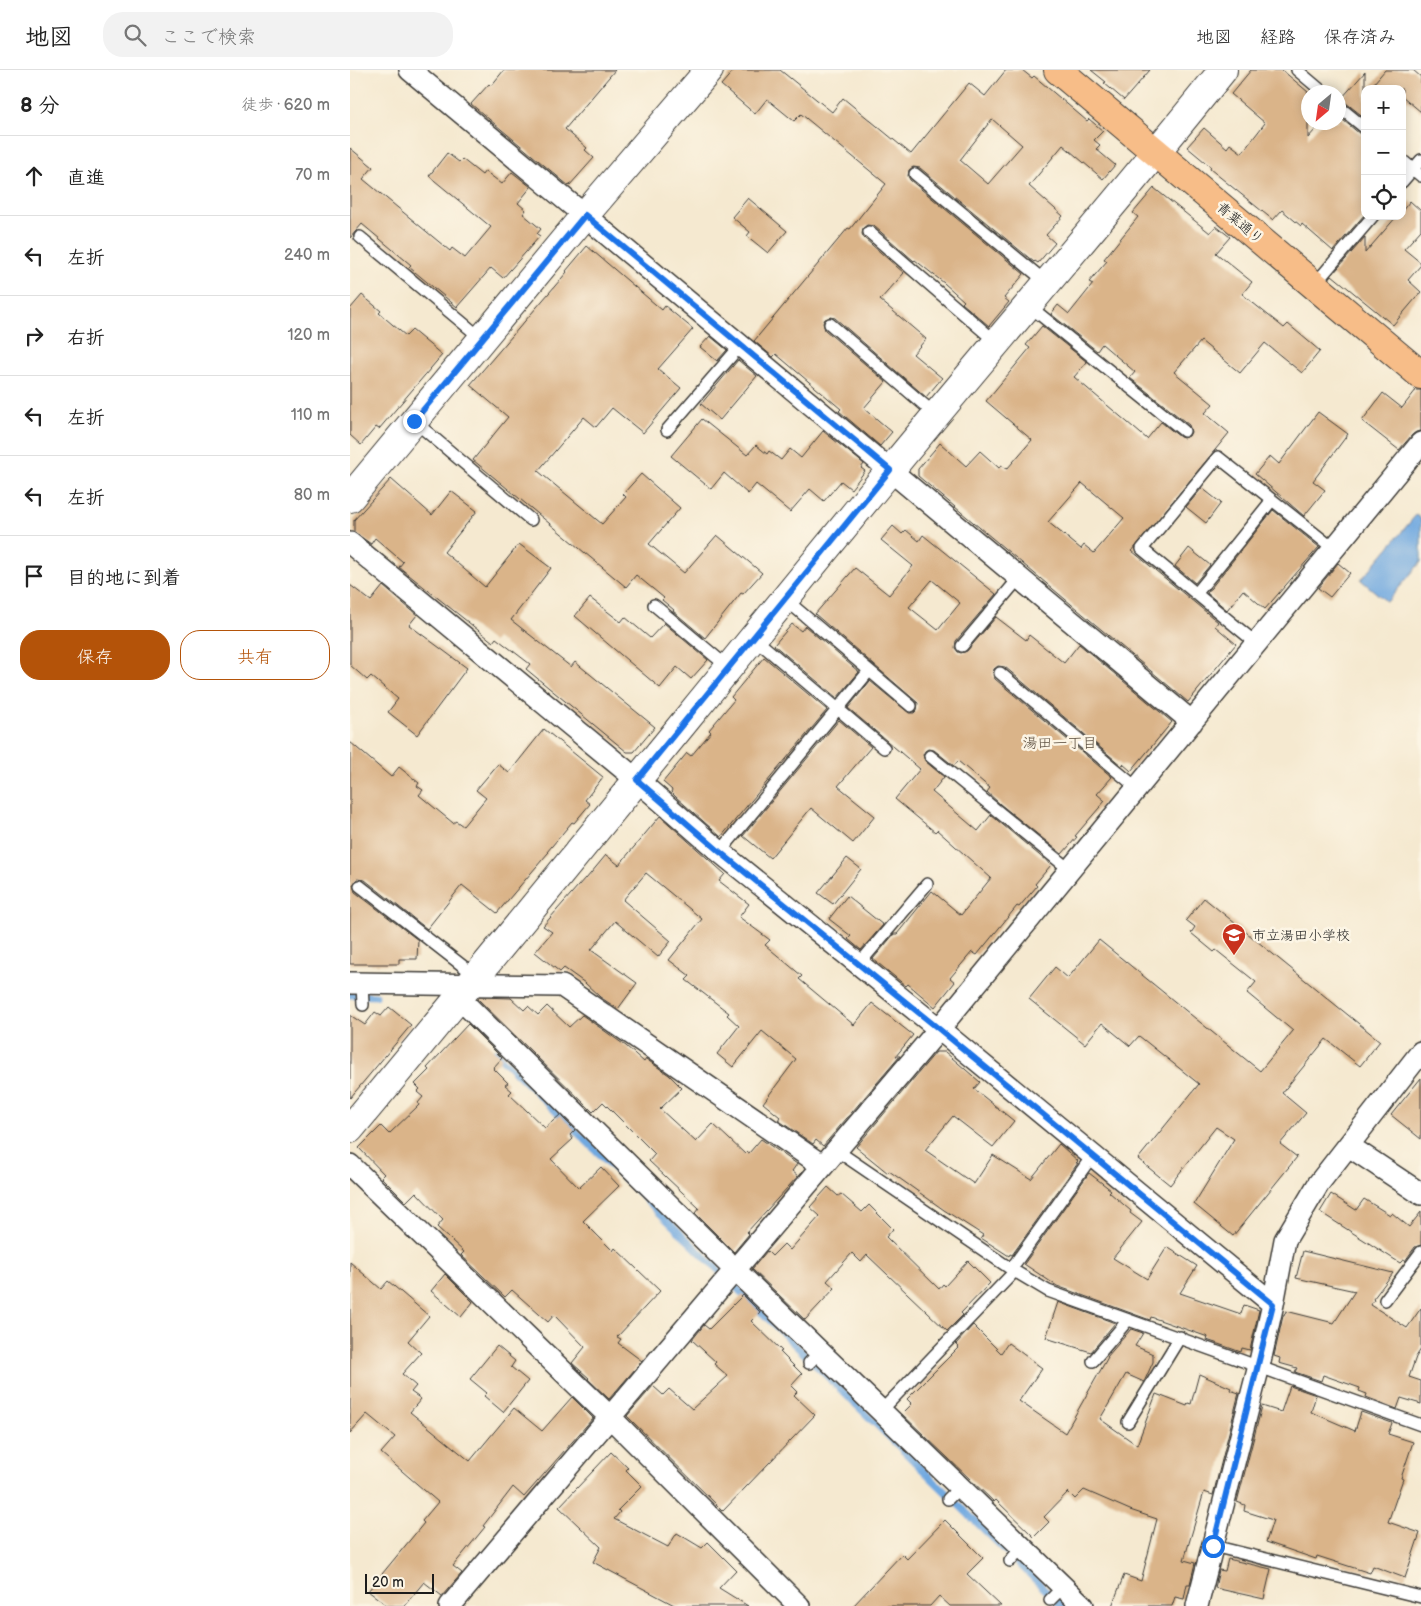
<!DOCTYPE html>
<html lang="ja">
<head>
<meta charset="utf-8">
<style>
	:root { --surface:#fff; --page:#f2f2f2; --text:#222; --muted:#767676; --line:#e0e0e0; --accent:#b45309 }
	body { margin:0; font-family:"Balsamiq Sans","Klee One",sans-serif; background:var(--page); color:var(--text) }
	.controls { position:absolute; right:15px; top:15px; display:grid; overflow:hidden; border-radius:10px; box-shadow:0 2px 12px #0003 }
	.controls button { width:45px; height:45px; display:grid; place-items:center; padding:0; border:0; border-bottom:1px solid var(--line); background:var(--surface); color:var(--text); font:25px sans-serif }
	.compass { position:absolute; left:951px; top:15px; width:45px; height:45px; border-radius:50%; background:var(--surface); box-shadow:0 2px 12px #0003; rotate:209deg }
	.scale { position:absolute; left:15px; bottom:12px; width:69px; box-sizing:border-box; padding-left:5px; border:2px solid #1c1c1c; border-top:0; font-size:14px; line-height:18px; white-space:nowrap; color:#1c1c1c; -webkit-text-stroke:4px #fcf5e5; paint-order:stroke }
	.stop { position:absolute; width:15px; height:15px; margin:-11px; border:4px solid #1a73e8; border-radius:50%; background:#fff }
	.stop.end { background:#1a73e8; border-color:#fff; box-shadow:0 1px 5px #0008 }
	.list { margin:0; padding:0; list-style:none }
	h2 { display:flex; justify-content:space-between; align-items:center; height:65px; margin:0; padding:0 20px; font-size:21px }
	h2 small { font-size:16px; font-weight:400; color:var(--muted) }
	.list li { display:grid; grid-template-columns:32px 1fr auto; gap:15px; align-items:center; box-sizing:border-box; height:80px; padding:0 20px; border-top:1px solid var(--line) }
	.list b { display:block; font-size:19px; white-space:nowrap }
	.list em { font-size:16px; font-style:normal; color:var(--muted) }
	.actions { display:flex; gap:10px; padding:15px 20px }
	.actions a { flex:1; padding:11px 0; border:1px solid var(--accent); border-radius:20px; text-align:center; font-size:18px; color:var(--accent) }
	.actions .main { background:var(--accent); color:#fff }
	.icon { flex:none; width:28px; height:28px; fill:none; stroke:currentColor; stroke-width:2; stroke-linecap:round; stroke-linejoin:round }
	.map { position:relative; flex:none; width:1071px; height:1536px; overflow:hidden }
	header { display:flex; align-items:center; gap:30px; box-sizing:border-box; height:70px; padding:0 25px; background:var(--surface); border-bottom:1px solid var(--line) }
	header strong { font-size:24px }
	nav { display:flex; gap:28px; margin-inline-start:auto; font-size:18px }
	.search { width:350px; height:45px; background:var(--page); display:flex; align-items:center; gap:12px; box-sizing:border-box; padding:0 18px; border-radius:20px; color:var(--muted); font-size:19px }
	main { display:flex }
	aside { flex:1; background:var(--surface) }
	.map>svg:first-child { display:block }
	.water { fill:#71a9e0; stroke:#46627e }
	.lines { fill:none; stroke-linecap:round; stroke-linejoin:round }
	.stream { stroke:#71a9e0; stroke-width:7 }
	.building { fill:#dab489; fill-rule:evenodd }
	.service-casing { stroke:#3d3b37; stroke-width:14 }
	.minor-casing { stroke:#3d3b37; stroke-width:24 }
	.tertiary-casing { stroke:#3d3b37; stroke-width:30 }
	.primary-casing { stroke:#3d3b37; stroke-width:30 }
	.service { stroke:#fff; stroke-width:11 }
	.minor { stroke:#fff; stroke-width:21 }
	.tertiary { stroke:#fff; stroke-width:28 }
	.primary { stroke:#f7bd88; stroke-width:28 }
	.route { stroke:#1a73e8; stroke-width:6 }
	.labels { text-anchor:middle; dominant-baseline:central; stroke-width:5; stroke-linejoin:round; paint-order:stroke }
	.street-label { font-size:14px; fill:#1c1c1c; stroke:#fcf5e5 }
	.poi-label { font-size:14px; fill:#1c1c1c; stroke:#fcf5e5; text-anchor:start }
	.neighbourhood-label { font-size:15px; fill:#5e5142; stroke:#fcf5e5 }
</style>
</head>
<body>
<header>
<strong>地図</strong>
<div class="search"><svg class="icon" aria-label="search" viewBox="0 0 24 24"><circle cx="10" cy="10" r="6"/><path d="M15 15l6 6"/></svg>ここで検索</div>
<nav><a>地図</a><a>経路</a><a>保存済み</a></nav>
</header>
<main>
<aside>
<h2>8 分<small>徒歩 · 620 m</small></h2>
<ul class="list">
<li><svg class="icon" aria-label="ahead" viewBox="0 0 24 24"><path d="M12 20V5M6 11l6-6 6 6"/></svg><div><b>直進</b></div><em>70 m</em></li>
<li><svg class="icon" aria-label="left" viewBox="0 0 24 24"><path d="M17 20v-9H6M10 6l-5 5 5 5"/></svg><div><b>左折</b></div><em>240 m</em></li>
<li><svg class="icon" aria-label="right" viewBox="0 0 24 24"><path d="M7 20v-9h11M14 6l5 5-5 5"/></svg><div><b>右折</b></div><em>120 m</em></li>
<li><svg class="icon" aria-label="left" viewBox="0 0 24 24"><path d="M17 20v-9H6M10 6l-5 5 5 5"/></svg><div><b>左折</b></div><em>110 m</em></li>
<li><svg class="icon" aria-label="left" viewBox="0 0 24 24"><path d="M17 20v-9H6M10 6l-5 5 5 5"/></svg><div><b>左折</b></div><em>80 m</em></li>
<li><svg class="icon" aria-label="arrive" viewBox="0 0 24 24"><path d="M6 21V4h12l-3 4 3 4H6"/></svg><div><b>目的地に到着</b></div></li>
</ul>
<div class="actions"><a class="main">保存</a><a>共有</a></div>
</aside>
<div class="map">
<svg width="1071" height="1536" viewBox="0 0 1071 1536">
	<rect width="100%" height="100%" fill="#fcf5e5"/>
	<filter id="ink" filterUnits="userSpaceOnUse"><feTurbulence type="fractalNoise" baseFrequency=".02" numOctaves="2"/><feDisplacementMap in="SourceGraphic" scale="10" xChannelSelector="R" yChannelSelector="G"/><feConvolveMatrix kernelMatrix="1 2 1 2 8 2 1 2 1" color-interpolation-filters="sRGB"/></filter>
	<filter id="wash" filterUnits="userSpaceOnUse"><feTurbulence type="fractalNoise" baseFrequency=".0096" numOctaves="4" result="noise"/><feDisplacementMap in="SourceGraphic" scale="20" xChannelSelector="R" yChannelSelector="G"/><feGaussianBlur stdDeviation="1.12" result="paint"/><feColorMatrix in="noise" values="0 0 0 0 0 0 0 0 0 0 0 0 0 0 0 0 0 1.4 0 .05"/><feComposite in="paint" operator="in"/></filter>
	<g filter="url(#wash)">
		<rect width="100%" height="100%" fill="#f5e9d0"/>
		<path class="water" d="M1066 445 1071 449V492L1037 532 1011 510Z"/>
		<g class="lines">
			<path class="stream" d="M0 925 26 926
				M145 982 712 1536"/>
		</g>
		<g id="blocks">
			<path class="building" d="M154 0H265L215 59 237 78 235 80 244 88 219 116 121 34 139 14 141 16Z
				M384 0H430L482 42 493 28 561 84 619 13 635 26 656 0H672L682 8 684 6 737 51 739 49 753 61 744 70 750 75 746 79 765 95 753 109 713 75 679 116 713 146 696 165 705 173 688 193 685 191 684 192 570 98 563 97 559 100 558 106 560 110 674 204 654 228 659 232 639 256 612 233 614 231 594 213 565 190 564 191 524 156 517 155 513 158 512 164 514 168 554 203 530 230 576 269 563 284 592 308 576 327 485 248 481 247 475 249 473 253 475 260 536 312 514 338 542 362 530 376 489 341 491 339 426 284 423 287 404 271 498 158 500 159 536 114 451 44 444 51 417 29 405 44 371 15ZM642 49 672 75 638 114 610 90Z
				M741 0H800L774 30 754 13 756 12Z
				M901 0H932L958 22V68L972 52H988V46L1010 64 1015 65V144L983 181 952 154 951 156 932 140 923 150 860 99 861 97 837 77 854 58 877 78 880 74 892 83 915 53 881 24Z
				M1035 0H1063L1071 7V42L1052 26V19H1019Z
				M1015 2V48L991 29Z
				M0 78 23 97 13 109 100 181 102 178 115 188 141 157 79 106 97 83 109 92 112 89 132 105 135 101 152 114 162 102 181 117 168 133 176 140 173 144 191 159 187 164 190 166 153 208 141 198 107 237 59 197 61 195 12 154 0 168Z
				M804 118 860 163 866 156 880 167 866 183 902 212 892 224 934 258 938 254 970 281 952 303 915 273 890 303 851 271 824 302 863 334 855 343 879 363 782 481 868 552 865 556 886 574 838 632 568 406V399L590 373 616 396 630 381 649 398 651 395 657 399 682 370 636 331 680 278 676 275 692 256 737 292 724 307 797 369 811 352 830 367 833 368 839 366 841 362 839 355 780 308 785 302 752 274 747 281 701 244 708 235 719 244 743 214 739 212 757 191 754 189 788 147 783 143ZM732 413 774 448 744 483 734 475 731 479 698 452Z
				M398 128 437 161 418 183 397 166 400 162 382 147Z
				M1060 131 1071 141V160L1054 179 1071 193V195L1058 210 1071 222 1043 255 982 205 1015 167V183L1047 146H1052V141Z
				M237 176 312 240 315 236 343 259 308 299 331 318 293 363 262 338 246 357 234 347 188 401 252 454 276 427 273 424 291 404 330 438 299 474 334 503 367 465 412 503 393 524 391 523 355 568 323 541 324 540 312 530 314 528 286 505 276 517 123 390 158 347 120 315 217 202 216 201Z
				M12 225 31 241 29 243 56 266 62 260 92 285 29 359 26 357 11 375 0 365V239Z
				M360 266 377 280 367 291 350 277Z
				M388 290 407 306 370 350 351 334Z
				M1066 320H1071V361L1066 362 1062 365 1049 380 1012 351 1033 323 1052 338Z
				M968 342 998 364 963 411 975 420 954 446 905 404 920 386 929 394Z
				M352 349 397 385 406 375 417 384 419 381 431 390 440 379 451 388 473 361 514 394 511 398 515 401 501 419 491 411 474 431 460 419 440 442 406 414 398 424 374 403 361 419 321 386Z
				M41 409 82 445 101 421 127 441 94 482 135 517 169 474 201 498 161 550 221 597 225 592 305 657 284 682H277L176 599 180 594 146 568 143 572 49 497 53 492 25 468 21 474 4 462V450Z
				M852 418 871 433 856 453 836 437Z
				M923 440 969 477 915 539 893 520 877 540 857 523Z
				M543 456 552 464 556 460 569 471 573 465 646 524 606 571 605 578 608 582 611 583 617 581 646 547 676 570 679 565 714 593 729 574 822 652 781 701 773 694 772 696 655 597 648 596 644 599 643 605 645 609 762 707 747 724 755 731 725 766 727 767 712 784 650 734 637 722 640 718 608 691 604 696 584 680 578 679 575 681 573 685 575 691 594 707 582 722 628 761 641 745 701 795 685 814 687 816 669 837 667 836 627 885 622 882 600 908 605 912 585 937 558 914 556 916 523 889 544 864H547L582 821 611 845 641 808 587 760 585 762 545 729 570 699 498 638 520 611 559 643H564L567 640 568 633 465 544 505 498 539 525 563 496 531 470ZM582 510 610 533 588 560 559 537Z
				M839 478 860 495 845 513 825 496Z
				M988 493 1000 503 980 527 968 518Z
				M0 515 21 531 33 516 67 545 59 555 117 598 67 665 38 642 48 629 21 606 17 610 0 595Z
				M240 528 271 552 275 547 300 568 314 553 358 590 341 609 327 597 310 618 225 546Z
				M442 554 451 561 455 556 509 602 487 628 424 575Z
				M414 587 477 640 371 767 326 727 321 722 322 720 313 712 337 683 341 686 361 662 359 660 384 630 381 627Z
				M489 650 521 677 488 716 525 746 503 773 461 738 420 788 393 766Z
				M194 659 253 707 235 730 240 734 224 753 222 752 197 782 198 783 147 843 112 815 77 859 15 810 7 809 3 815 5 822 68 870 67 889H49V894H0V672L41 707 49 697 69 713 67 716 73 720 69 725 103 753 106 751 113 756 136 728 126 720 148 694 159 703Z
				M310 746 375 804 369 811 399 834 389 847 420 870 415 875 452 906 449 909 504 955 522 933 563 965 546 986H550L473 1076 466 1070 463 1074 428 1050 430 1047 413 1033 446 989 412 961 383 997 367 984 389 956 377 945 379 943 336 910 340 906 319 890 352 849 296 803 273 830 321 871 308 887 265 851 241 880 287 913 268 939 250 927 235 913 214 898 210 902 185 882 202 862 193 856 235 808 236 809 256 785 269 795Z
				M497 788 511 799 483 834 468 823Z
				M497 826 533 855 511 880 498 869 501 866 479 849Z
				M854 828 1030 971 1010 996 976 969 932 1023 956 1043 930 1074 947 1087 883 1166 844 1134 884 1069 866 1057 820 1115 788 1089 849 1014 789 966 780 976 752 953 735 974 679 929 705 897 718 908 749 870 910 1001 943 961 897 923 906 912 866 880 864 882 841 863 845 857 836 850Z
				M129 927 161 928 174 940 178 936 188 945 197 936 219 957 232 945 276 976 294 992 296 989 319 1005 332 1018 310 1039 346 1072 363 1054 395 1084 397 1082 399 1083 411 1069 447 1094 442 1101 448 1106 397 1162 399 1164 384 1182 345 1143 349 1138 299 1091 305 1084 253 1032 243 1042 128 929Z
				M39 937 61 955 0 1028V945L15 955 25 942 31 946Z
				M118 954 152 988 143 998 158 1013 155 1015 162 1021 159 1024 195 1058 210 1045 225 1060 220 1065 223 1069 201 1089 229 1118 251 1097 269 1116 233 1151 263 1181 265 1178 310 1221 267 1267 271 1269 268 1273 292 1291 259 1329 238 1309 239 1308 222 1293 235 1277 204 1245 198 1252 162 1220 155 1227 111 1185 114 1182 87 1157 93 1150 66 1122 56 1132 31 1107 34 1104 9 1078 31 1056 39 1064 69 1035 68 1033 73 1027 67 1022 70 1019 65 1014 79 1000 77 998Z
				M586 982H595L608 993 630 1012 624 1019 664 1051 643 1077 603 1046 575 1080 624 1114 643 1085 681 1109 709 1074 728 1091 726 1093H728L662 1185 660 1184 659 1186 631 1168 633 1165 594 1140 539 1101 538 1103 506 1077Z
				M1071 1008V1069L1041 1045Z
				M739 1103 761 1120 759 1122 781 1141 780 1143 792 1152 763 1188 797 1209 817 1177 847 1196 830 1223 891 1244 894 1235 909 1240 900 1280 892 1278 891 1282 857 1270 858 1267 801 1247 800 1250 707 1216 674 1194Z
				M478 1117 488 1126 491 1124 512 1142 519 1135 543 1159 536 1167 589 1219 593 1214 595 1216 618 1191 640 1213 611 1243 613 1245 597 1261 517 1185 511 1192 502 1183 477 1211 485 1218 455 1250 402 1199 417 1181 422 1186 434 1174 440 1180 470 1146 460 1137Z
				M981 1124 1006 1140 1014 1129 1040 1145 1042 1143 1059 1157 1071 1142V1175L1065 1177 1055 1191 1053 1190 1050 1193 970 1142Z
				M953 1181 1043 1203 1023 1229 1024 1230 1021 1235 1057 1258 1071 1238V1279L1066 1287 1059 1307 1071 1311V1334L1051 1328 1047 1339 1016 1327 1017 1324 1009 1321 1010 1318 973 1305 971 1311 945 1302 947 1298 929 1293 930 1288 924 1286 933 1246H934L936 1241 984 1253 1005 1221 946 1208Z
				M0 1192 31 1219 38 1211 79 1246 58 1271 71 1283 52 1304 66 1316 61 1322 71 1329 60 1342 120 1391 164 1338 192 1361 222 1327 243 1348 174 1427 163 1417 133 1456 135 1457 103 1496 112 1503 92 1526 74 1512 54 1536H38L18 1521 74 1453 72 1451 88 1432 31 1383 45 1367 17 1344 0 1363Z
				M95 1204 123 1232 111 1247 81 1221Z
				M393 1225 410 1242 401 1251 432 1281 430 1282 452 1304 441 1316 447 1322 444 1325 465 1345 373 1441 277 1346 303 1316 313 1325 319 1319 342 1339 378 1306 364 1294 366 1292 342 1270 354 1255 359 1259Z
				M708 1232 765 1253 741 1282 696 1268Z
				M623 1255 651 1283 658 1273 692 1298 669 1331 715 1363 758 1287H757L781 1259 793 1263 785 1276 803 1284V1292L794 1312 776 1304 750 1349 787 1375 806 1324 837 1336 838 1333 841 1334 849 1304 881 1318 880 1320 889 1323 863 1425 854 1422 834 1490 845 1493 840 1514H837L834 1529 825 1527 822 1536H762L774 1505 791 1511 807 1449 780 1440 734 1420 725 1429 718 1422 694 1447 699 1452 684 1467 646 1430 644 1432 552 1344 562 1334 557 1329 609 1277 606 1274Z
				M147 1276 165 1291 161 1297 178 1311 153 1342 134 1326 137 1323 120 1309Z
				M940 1316 966 1325 961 1342 1005 1361 1011 1342 1042 1353 1038 1364 1063 1372 1051 1408 1053 1409 1038 1452 1070 1463 1055 1508 1023 1496 1020 1503 967 1486 966 1489 916 1472 923 1450 894 1441 895 1435 887 1432 912 1336 931 1342Z
				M261 1382 278 1398 276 1400 292 1416 268 1440 270 1442 264 1449 318 1477 327 1463 352 1478 358 1472 386 1500 369 1518 398 1536H326L243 1492 251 1477 209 1437Z
				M595 1450 633 1488 617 1504 651 1536H600L589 1526 580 1536H503L552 1484 557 1489Z
				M878 1489 921 1499 914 1529 865 1518 869 1500 875 1501Z"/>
		</g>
	</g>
	<g filter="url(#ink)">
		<use href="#blocks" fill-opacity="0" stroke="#3d3b37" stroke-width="1"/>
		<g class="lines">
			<g class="service-casing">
				<path id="service" d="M947 0 973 22
					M988 36 1015 58
					M1052 90 1071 106
					M565 104 696 212
					M1052 112 1071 90
					M519 162 646 272
					M10 167 132 269
					M964 215 1023 146
					M678 235 834 361
					M480 254 586 345
					M64 351 181 450
					M317 360 391 275
					M846 524 922 430
					M435 529 561 636
					M304 535 379 598
					M404 568 534 678
					M906 573 792 479 868 387 984 479
					M612 576 669 508
					M650 603 787 718
					M580 686 720 800
					M370 782 519 601
					M10 816 127 907
					M509 894 577 814
					M12 913 13 935
					M486 1080 661 1199 698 1221 1071 1355
					M661 1199 743 1085
					M1035 1230 1071 1182
					M743 1291 778 1250
					M459 1293 470 1282
					M531 1341 665 1201
					M778 1352 830 1267
					M598 1429 610 1417
					M863 1476 1071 1527
					M660 1491 672 1477
					M700 1530 713 1517"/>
			</g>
			<g class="minor-casing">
				<path id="minor" d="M60 0 842 652
					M0 473 287 710 370 782 589 959 923 1234
					M0 913 212 916 473 1096
					M109 928 385 1200 733 1536
					M999 1076 1071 1124
					M0 1095 260 1347 449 1536
					M100 1536 589 959 1071 373
					M847 1536 909 1296 923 1234 935 1170 969 1113 1071 982"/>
			</g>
			<g class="tertiary-casing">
				<path id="tertiary" d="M0 428 235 145 359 0
					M0 1059C181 842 358 622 538 403 649 268 764 136 873 0"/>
			</g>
			<g class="primary-casing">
				<path id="primary" d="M708 0 1071 305"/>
			</g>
			<use href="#service" class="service"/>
			<use href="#minor" class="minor"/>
			<use href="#tertiary" class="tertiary"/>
			<use href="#primary" class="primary"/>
		</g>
	</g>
	<g class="lines" filter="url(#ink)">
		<path class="route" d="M64 351 235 145 540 400 287 710 370 782 589 959 923 1234 863 1476"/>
	</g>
	<defs>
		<g id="school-pin" transform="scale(1.25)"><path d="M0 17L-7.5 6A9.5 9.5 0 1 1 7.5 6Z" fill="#c8321e" stroke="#fcf5e5"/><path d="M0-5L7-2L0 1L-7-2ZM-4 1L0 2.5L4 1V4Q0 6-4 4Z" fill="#fff"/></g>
	</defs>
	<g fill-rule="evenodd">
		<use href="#school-pin" x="884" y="865"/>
	</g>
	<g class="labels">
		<g class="street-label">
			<text transform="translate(890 153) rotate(40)">青葉通り</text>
		</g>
		<g class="poi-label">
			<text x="902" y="865">市立湯田小学校</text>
		</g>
		<g class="neighbourhood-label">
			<text x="710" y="673">湯田一丁目</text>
		</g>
	</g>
</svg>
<div class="controls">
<button>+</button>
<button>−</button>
<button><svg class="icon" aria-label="locate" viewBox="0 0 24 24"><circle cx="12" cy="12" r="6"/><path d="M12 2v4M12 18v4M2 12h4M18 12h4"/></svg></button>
</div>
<svg class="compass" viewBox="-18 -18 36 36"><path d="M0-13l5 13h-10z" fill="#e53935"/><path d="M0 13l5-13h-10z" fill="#767676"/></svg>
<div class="scale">20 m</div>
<div class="stop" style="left:863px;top:1476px"></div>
<div class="stop end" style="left:64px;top:351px"></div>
</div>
</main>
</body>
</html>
